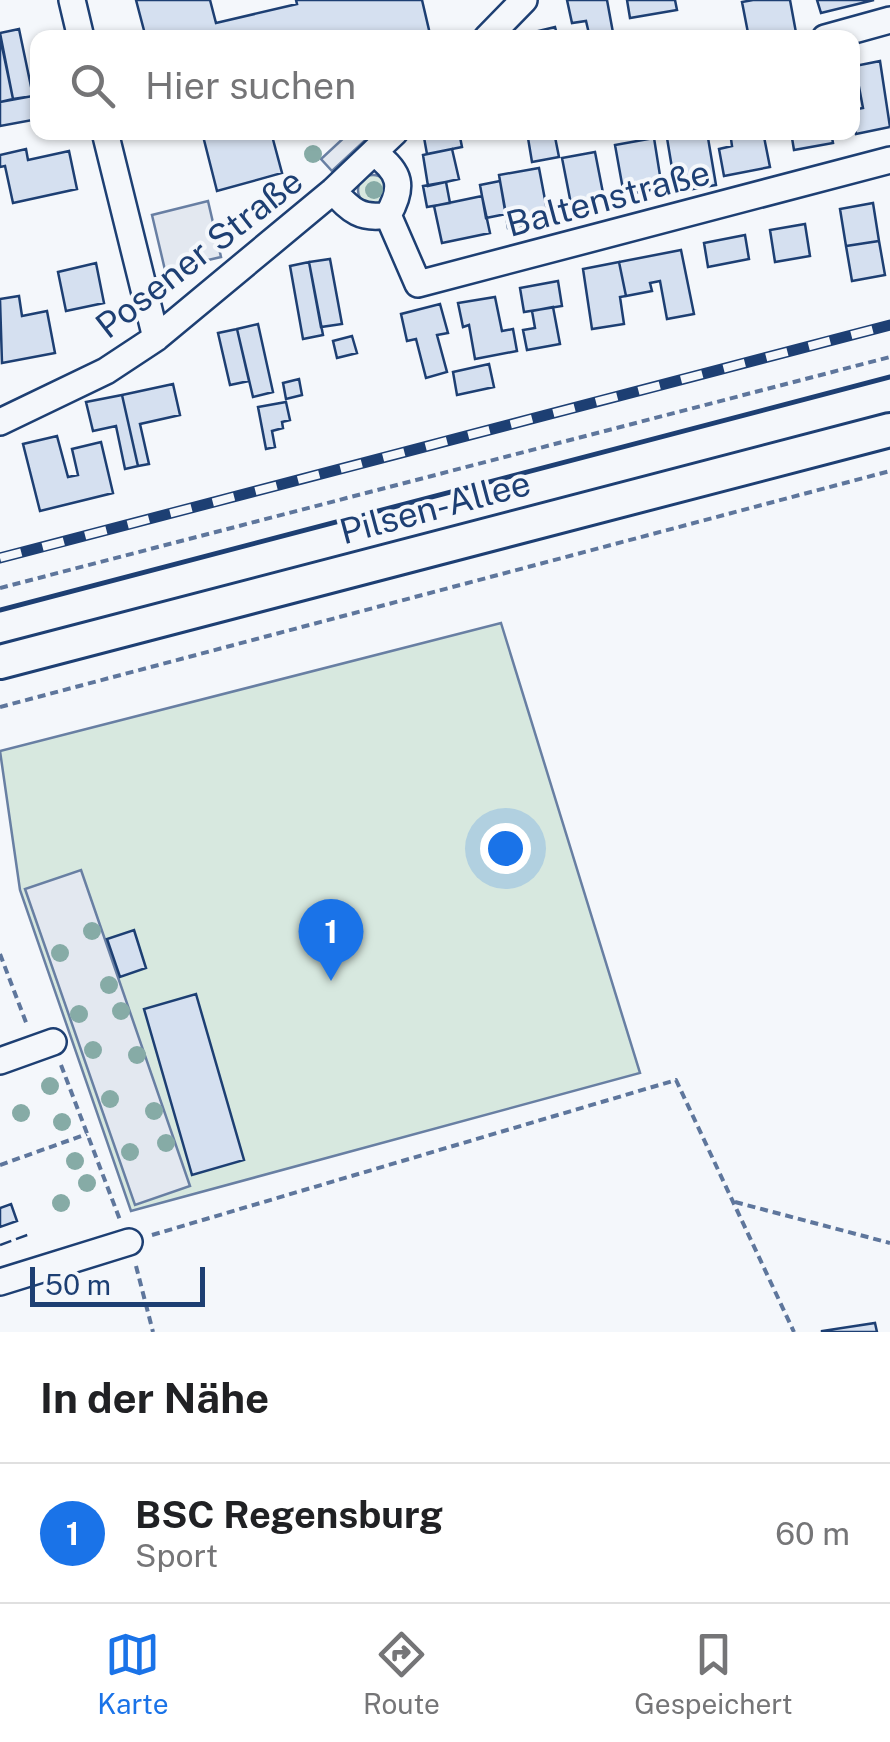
<!DOCTYPE html>
<html lang="de">
<head>
<meta charset="utf-8">
<style>
	:root { --surface:#fff; --page:#f2f2f2; --text:#202124; --muted:#757577; --line:#e0e0e0; --accent:#1a73e8 }
	body { margin:0; font-family:"Public Sans",sans-serif; background:var(--page); color:var(--text) }
	.scale { position:absolute; left:30px; bottom:25px; width:175px; box-sizing:border-box; padding-left:10px; border:5px solid #1d3f73; border-top:0; font-size:28px; line-height:35px; white-space:nowrap; color:#1d3f73; -webkit-text-stroke:8px #f4f7fb; paint-order:stroke }
	.you { position:absolute; left:505px; top:848px; width:35px; height:35px; margin:-25px; border:8px solid #fff; border-radius:50%; background:#1a73e8; box-shadow:0 0 0 15px #1a73e833 }
	.badge { display:grid; place-items:center; width:65px; height:65px; border-radius:50%; background:var(--accent); color:#fff; font-size:32px; font-weight:700 }
	.pin { position:absolute; translate:-50% -82px; filter:drop-shadow(0 2px 5px #0008) }
	.pin::after { content:''; position:absolute; top:52px; width:35px; height:30px; background:inherit; clip-path:polygon(0 0,100% 0,50% 100%) }
	.list { margin:0; padding:0; list-style:none }
	h2 { display:flex; justify-content:space-between; align-items:center; height:130px; margin:0; padding:0 40px; font-size:42px }
	h2 small { font-size:32px; font-weight:400; color:var(--muted) }
	.list li { display:grid; grid-template-columns:65px 1fr auto; gap:30px; align-items:center; box-sizing:border-box; height:140px; padding:0 40px; border-top:2px solid var(--line) }
	.list b { display:block; font-size:38px; white-space:nowrap }
	.list p { margin:0; font-size:32px; white-space:nowrap; color:var(--muted) }
	.list em { font-size:32px; font-style:normal; color:var(--muted) }
	.icon { flex:none; width:55px; height:55px; fill:none; stroke:currentColor; stroke-width:2; stroke-linecap:round; stroke-linejoin:round }
	.map { position:relative; flex:none; width:890px; height:1332px; overflow:hidden }
	.search { position:absolute; background:var(--surface); box-shadow:0 2px 8px #0004; left:30px; right:30px; top:30px; height:110px; display:flex; align-items:center; gap:25px; box-sizing:border-box; padding:0 35px; border-radius:20px; color:var(--muted); font-size:38px }
	.sheet { height:270px; background:var(--surface) }
	nav { display:flex; justify-content:space-around; align-items:center; box-sizing:border-box; height:140px; border-top:2px solid var(--line); background:var(--surface); font-size:28px; color:var(--muted) }
	nav a { display:grid; justify-items:center; gap:5px }
	nav .on { color:var(--accent) }
	.map>svg:first-child { display:block }
	.green { fill:#d7e8df; stroke:#687fa3; stroke-width:2.5 }
	.parking { fill:#e3e8f0; stroke:#687fa3; stroke-width:2.5 }
	.building { fill:#d5e0f0; stroke:#1d3f73; stroke-width:2.5 }
	.lines { fill:none; stroke-linecap:round; stroke-linejoin:round }
	.minor-casing { stroke:#1d3f73; stroke-width:30 }
	.major-casing { stroke:#1d3f73; stroke-width:38 }
	.path { stroke:#5e769c; stroke-width:4; stroke-dasharray:8 5; stroke-linecap:butt }
	.minor { stroke:#f4f7fb; stroke-width:25 }
	.major { stroke:#f4f7fb; stroke-width:32 }
	.rail-casing { stroke:#1d3f73; stroke-width:11 }
	.rail { stroke:#f4f7fb; stroke-width:8; stroke-dasharray:22; stroke-linecap:butt }
	.fence { stroke:#1d3f73; stroke-width:2.5; stroke-dasharray:12 5; stroke-linecap:butt }
	.wall { stroke:#1d3f73; stroke-width:5 }
	.tree { fill:#86aba6 }
	.labels { text-anchor:middle; dominant-baseline:central; stroke-width:8; stroke-linejoin:round; paint-order:stroke }
	.street-label { font-size:35px; fill:#1d3f73; stroke:#f4f7fb }
</style>
</head>
<body>
<div class="map">
<svg width="890" height="1332" viewBox="0 0 890 1332">
	<rect width="100%" height="100%" fill="#f4f7fb"/>
	<path class="green" d="M358 190a15 15 0 1 1 30 0a15 15 0 1 1-30 0Z
		M501 623 640 1073 131 1211 20 890 0 751Z"/>
	<path class="parking" d="M349 133H373L332 171 321 159Z
		M208 201 221 257 165 270 152 215Z
		M81 870 190 1186 135 1205 25 889Z"/>
	<path class="building" d="M136 0H210L216 23 297 4 296 0H422L429 30 422 38H146Z
		M567 0H607L614 38H590L586 21 572 23Z
		M627 0H675L677 10 630 18Z
		M753 0H790L797 38H749L742 2Z
		M817 0H874L821 13Z
		M555 27 558 38H523L522 35Z
		M19 29 33 96 13 99 0 33Z
		M0 37 13 99 0 102Z
		M880 61 890 127 856 134 852 110 863 108 855 66Z
		M38 95V119L0 126V102Z
		M202 132H271L282 173 217 191Z
		M423 132H459L462 147 427 154Z
		M527 132H554L559 157 532 162Z
		M666 132H707L716 185 676 192Z
		M730 132H763L770 167 724 176 719 149 732 146Z
		M791 132H831L833 143 794 150Z
		M654 138 662 188 624 195 615 145Z
		M26 149 28 160 69 151 77 189 13 203 5 166 0 167V155Z
		M452 149 459 179 428 186 423 155Z
		M595 152 604 198 571 204 562 158Z
		M539 168 549 221 508 228 499 175Z
		M500 181 506 214 486 218 480 185Z
		M446 182 450 203 427 207 423 186Z
		M482 196 490 233 442 243 434 206Z
		M873 203 879 241 846 246 840 209Z
		M805 224 810 256 775 262 770 230Z
		M745 235 749 259 708 267 704 243Z
		M879 241 885 275 852 281 846 246Z
		M681 250 694 314 667 319 660 281 650 283 652 291 626 296 619 262Z
		M330 259 342 324 321 327 309 262Z
		M309 262 323 335 303 339 290 266Z
		M619 262 626 296 620 297 624 324 592 329 583 269Z
		M96 263 104 303 66 311 58 272Z
		M558 281 562 306 524 312 520 288Z
		M19 296 22 316 47 311 55 353 2 363 0 299Z
		M495 297 502 331 513 329 517 351 475 359 469 325 463 327 458 303Z
		M440 304 448 333 437 335 447 372 426 378 416 339 407 341 401 314Z
		M553 307 560 344 527 350 523 330 535 328 532 311Z
		M258 324 273 392 253 397 237 329Z
		M237 329 249 381 230 385 218 333Z
		M352 336 357 353 337 358 333 341Z
		M489 364 494 387 457 395 453 372Z
		M299 379 302 395 286 399 283 383Z
		M173 384 180 415 140 424 149 464 138 466 122 395Z
		M122 395 138 466 125 469 116 426 93 431 86 402Z
		M286 402 290 420 282 422 283 428 272 431 275 447 266 449 258 407Z
		M57 436 68 477 78 475 72 449 101 442 113 493 40 511 23 444Z
		M134 930 146 968 120 977 107 939Z
		M196 994 244 1160 192 1175 144 1009Z
		M11 1204 17 1221 0 1227V1208Z
		M875 1323 877 1332H822V1331Z"/>
	<g class="lines">
		<g class="minor-casing">
			<path id="minor" d="M72 0 81 38
				M487 38 524 0
				M825 38 890 20
				M105 132 156 338
				M333 191C351 210 360 220 388 215 404 187 401 172 374 153
				M388 215 418 284 890 160
				M0 422 106 371 156 338 333 191 395 132
				M0 1061 53 1042
				M0 1282 129 1242"/>
		</g>
		<g class="major-casing">
			<path id="major" d="M0 662 890 430"/>
		</g>
		<path class="path" d="M0 588 890 357
			M0 707 890 471
			M0 954 27 1025
			M61 1065 120 1220
			M0 1165 87 1134
			M735 1202 890 1243
			M152 1235 676 1080 794 1332
			M136 1266 153 1332"/>
		<use href="#minor" class="minor"/>
		<use href="#major" class="major"/>
		<g class="rail-casing">
			<path id="rail" d="M0 558 890 325"/>
		</g>
		<use href="#rail" class="rail"/>
		<path class="fence" d="M0 1245 30 1234"/>
		<path class="wall" d="M0 610 890 377"/>
	</g>
	<g class="tree">
		<circle cx="313" cy="154" r="9"/>
		<circle cx="374" cy="190" r="9"/>
		<circle cx="92" cy="931" r="9"/>
		<circle cx="60" cy="953" r="9"/>
		<circle cx="109" cy="985" r="9"/>
		<circle cx="121" cy="1011" r="9"/>
		<circle cx="79" cy="1014" r="9"/>
		<circle cx="93" cy="1050" r="9"/>
		<circle cx="137" cy="1055" r="9"/>
		<circle cx="50" cy="1086" r="9"/>
		<circle cx="110" cy="1099" r="9"/>
		<circle cx="154" cy="1111" r="9"/>
		<circle cx="21" cy="1113" r="9"/>
		<circle cx="62" cy="1122" r="9"/>
		<circle cx="166" cy="1143" r="9"/>
		<circle cx="130" cy="1152" r="9"/>
		<circle cx="75" cy="1161" r="9"/>
		<circle cx="87" cy="1183" r="9"/>
		<circle cx="61" cy="1203" r="9"/>
	</g>
	<g class="labels">
		<g class="street-label">
			<text transform="translate(608 198) rotate(-15)">Baltenstraße</text>
			<text transform="translate(199 253) rotate(-38)">Posener Straße</text>
			<text transform="translate(435 507) rotate(-15)">Pilsen-Allee</text>
		</g>
	</g>
</svg>
<div class="scale">50 m</div>
<div class="you"></div>
<div class="pin badge" style="left:331px;top:981px">1</div>
<div class="search"><svg class="icon" aria-label="search" viewBox="0 0 24 24"><circle cx="10" cy="10" r="6"/><path d="M15 15l6 6"/></svg>Hier suchen</div>
</div>
<section class="sheet">
<h2>In der Nähe<small></small></h2>
<ul class="list">
<li><span class="badge">1</span><div><b>BSC Regensburg</b><p>Sport</p></div><em>60 m</em></li>
</ul>
</section>
<nav>
<a class="on"><svg class="icon" aria-label="map" viewBox="0 0 24 24"><path d="M3 6l6-2 6 2 6-2v14l-6 2-6-2-6 2zM9 4v14M15 6v14"/></svg>Karte</a>
<a><svg class="icon" aria-label="directions" viewBox="0 0 24 24"><path d="M12 3l9 9-9 9-9-9zM9 14v-3h6M13 9l2 2-2 2"/></svg>Route</a>
<a><svg class="icon" aria-label="saved" viewBox="0 0 24 24"><path d="M7 4h10v16l-5-4-5 4z"/></svg>Gespeichert</a>
</nav>
</body>
</html>
